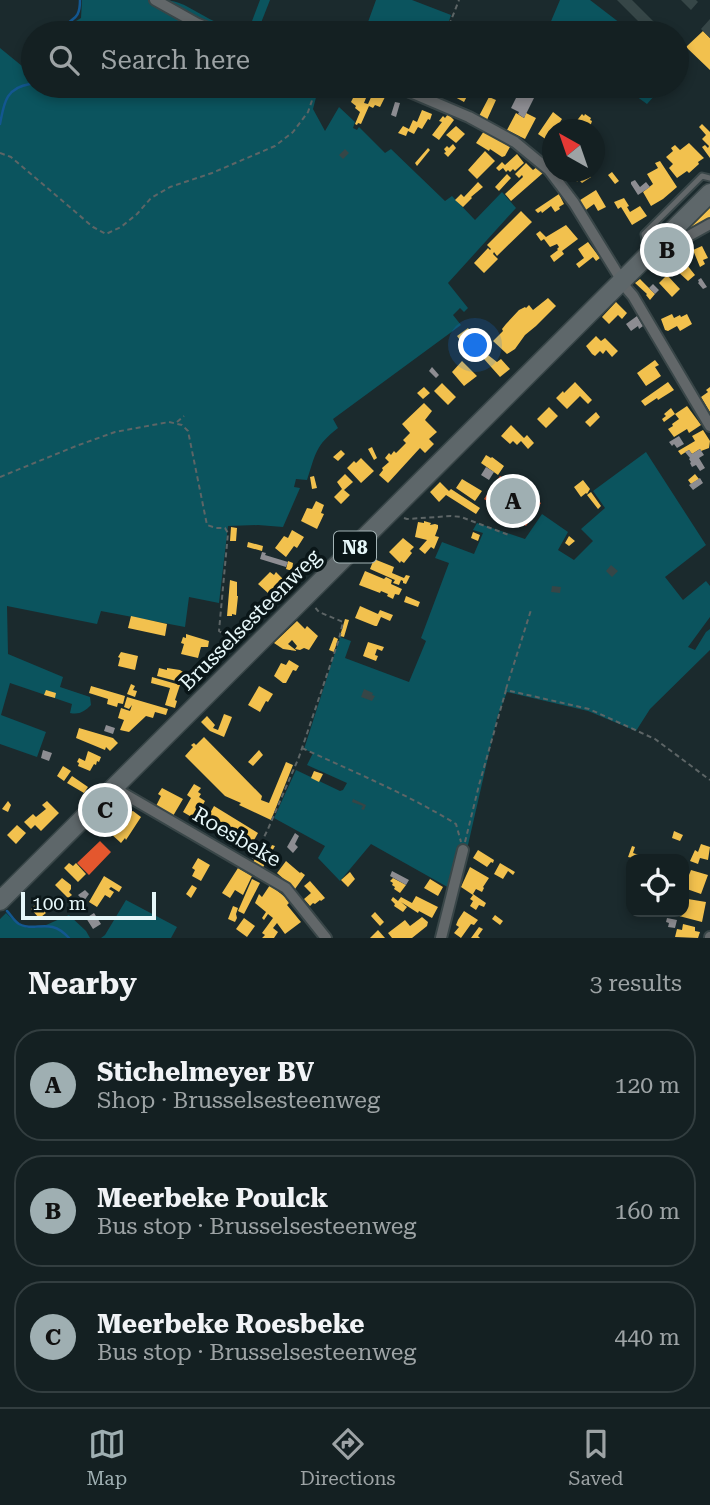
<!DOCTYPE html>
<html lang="en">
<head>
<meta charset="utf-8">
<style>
	:root { --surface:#142022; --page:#1d282a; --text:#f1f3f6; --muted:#9da3a5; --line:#333e40; --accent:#9fafb2 }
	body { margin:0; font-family:"Roboto Serif",serif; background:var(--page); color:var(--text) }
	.controls { position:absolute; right:21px; bottom:21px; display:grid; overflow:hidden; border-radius:14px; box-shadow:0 4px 10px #0003 }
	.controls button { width:63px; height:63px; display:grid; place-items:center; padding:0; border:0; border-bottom:2px solid var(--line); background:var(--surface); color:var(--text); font:35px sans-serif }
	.compass { position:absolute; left:542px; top:119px; width:63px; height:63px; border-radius:50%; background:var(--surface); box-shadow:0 4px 10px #0003; rotate:320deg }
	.scale { position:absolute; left:21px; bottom:18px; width:135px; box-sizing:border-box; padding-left:7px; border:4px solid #e6f7f9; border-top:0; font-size:19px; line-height:24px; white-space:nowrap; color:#e6f7f9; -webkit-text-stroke:5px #0a1618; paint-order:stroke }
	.you { position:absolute; left:476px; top:346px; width:24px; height:24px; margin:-18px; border:5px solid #fff; border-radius:50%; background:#1a73e8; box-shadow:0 0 0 10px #1a73e833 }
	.badge { display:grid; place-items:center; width:46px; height:46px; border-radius:50%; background:var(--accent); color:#111; font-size:23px; font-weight:700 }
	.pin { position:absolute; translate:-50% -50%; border:4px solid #fff; box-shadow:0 2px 7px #0006 }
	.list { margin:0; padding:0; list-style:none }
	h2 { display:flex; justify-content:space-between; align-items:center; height:91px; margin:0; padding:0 28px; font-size:30px }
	h2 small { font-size:23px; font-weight:400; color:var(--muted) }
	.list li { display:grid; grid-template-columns:46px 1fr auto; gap:21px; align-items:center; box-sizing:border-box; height:112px; margin:0 14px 14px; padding:0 14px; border:2px solid var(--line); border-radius:28px }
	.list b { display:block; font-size:26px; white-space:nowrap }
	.list p { margin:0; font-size:23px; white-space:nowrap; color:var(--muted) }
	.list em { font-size:23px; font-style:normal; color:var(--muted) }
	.icon { flex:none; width:38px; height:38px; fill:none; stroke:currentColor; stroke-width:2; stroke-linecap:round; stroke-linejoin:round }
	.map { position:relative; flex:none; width:710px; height:938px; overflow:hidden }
	.search { position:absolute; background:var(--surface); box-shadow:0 4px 10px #0003; left:21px; right:21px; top:21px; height:77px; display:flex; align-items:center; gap:18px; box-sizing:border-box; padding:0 24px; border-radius:38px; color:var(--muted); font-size:26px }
	.sheet { height:469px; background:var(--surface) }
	nav { display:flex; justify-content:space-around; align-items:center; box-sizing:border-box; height:98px; border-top:2px solid var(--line); background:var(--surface); font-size:19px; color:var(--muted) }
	nav a { display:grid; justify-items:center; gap:4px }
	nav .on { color:var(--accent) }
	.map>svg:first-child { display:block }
	.green { fill:#0b545e }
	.homes { fill:#f2c14e }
	.shops { fill:#e4572e }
	.industry { fill:#8d8d92 }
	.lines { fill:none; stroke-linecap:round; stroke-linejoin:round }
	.stream { stroke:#135790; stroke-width:2.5 }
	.building { fill:#364647 }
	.lane-casing { stroke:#394648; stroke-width:9 }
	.street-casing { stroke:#394648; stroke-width:14 }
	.primary-casing { stroke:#394648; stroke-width:21 }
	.path { stroke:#5d6566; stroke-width:2; stroke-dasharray:5 3.5; stroke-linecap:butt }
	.lane { stroke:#626769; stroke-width:5 }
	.street { stroke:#626769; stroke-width:10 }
	.primary { stroke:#5e676a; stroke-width:18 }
	.labels { text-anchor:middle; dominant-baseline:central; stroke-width:7; stroke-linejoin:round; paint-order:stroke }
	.shield { fill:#0a1618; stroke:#a4b4b6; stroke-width:2 }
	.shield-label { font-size:19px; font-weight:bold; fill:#e6f7f9 }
	.street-label { font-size:21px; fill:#e6f7f9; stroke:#0a1618 }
</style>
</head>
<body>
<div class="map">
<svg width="710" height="938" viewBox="0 0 710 938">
	<rect width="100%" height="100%" fill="#1b2a2d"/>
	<path class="green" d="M82 0H150L211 33H63L66 27 81 18Z
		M164 0C183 0 199 15 216 22 227 27 237 28 249 29L260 0H270L257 33H231L218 28Z
		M376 0H412L451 15 445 33H364Z
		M560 0H590L633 33H546Z
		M0 48 33 75V86H319L313 109 325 131 339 107 355 122 353 128 357 130 359 127 385 153 391 149 445 201 452 196 475 220 502 192 516 208 448 283 468 308 464 312 460 308 453 315 461 325 333 419 338 428C315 446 316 453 307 480L296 479 294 487 300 488 283 527 258 525 228 526 219 603 189 597 185 627 101 611 97 624 7 606 8 654 63 677 60 687 90 697 91 705C85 711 80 715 70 713L72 704 10 683 1 715 46 732 37 757 0 744Z
		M622 86H663L647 104Z
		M646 452 706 545 665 577 683 600 706 581 710 586V617L688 647 695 650 706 632 710 629V650L650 709 636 731 588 711 507 692 497 718 468 845 463 848 451 889 371 844 340 881 318 858 325 846 274 818 296 770 340 791 343 790 347 783 307 765 313 753 304 749 340 637 351 641 345 658 409 682 426 641 421 638 449 563 435 558 442 542 474 554 483 533 473 530 477 523 525 539 542 514 568 532 558 550 574 560 593 541 581 529 605 508 593 491Z
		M126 900 177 927 171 938H101L105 935Z
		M6 913C30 938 40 927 69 915L86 931 90 938H0V919Z"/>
	<path class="homes" d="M703 31 710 38V70L686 47Z
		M325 86H344L340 93Z
		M355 86H367L364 91 368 93 364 103 368 104 373 93 375 95 377 91 386 95 380 107 375 105 373 108 369 106 361 124 358 123 357 125 355 124 360 112 355 108 356 106 351 102 353 98 348 96Z
		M461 86 472 87 464 102 455 97Z
		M489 97 496 100 486 122 478 118Z
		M422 110 432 114 430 120 428 119 422 129 418 127 414 134 408 131 406 136 398 133 403 126 409 129 413 120 417 122Z
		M553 112 562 119 555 130H552V133L547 140 538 134Z
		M516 113 524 118 526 113 536 118 525 139 507 130Z
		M448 114 454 120 439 140 432 135 442 122 439 121 443 116 445 118Z
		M582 114 584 116 585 114 591 118 590 120 592 121 591 124 587 130H574L571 128Z
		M702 124 710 132V158L702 147 705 145 708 148 709 146 702 139 706 135 699 127Z
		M456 126 465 134 456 143 446 135Z
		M484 131 510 147 505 156 502 157 490 149 489 151 476 143Z
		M689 143 704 158 698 162 699 164 689 173 687 171 677 178 669 168 673 164 666 157 673 151 671 148 675 145 680 150Z
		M453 144 456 148 448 157 444 153 446 152 444 149 447 146 449 148Z
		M428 148 430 150 417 166 415 163Z
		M485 151 495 161 477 179 468 170Z
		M517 154 524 163 515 171 513 169 510 172 508 170 506 172 503 168 499 171 496 168 502 162 505 165Z
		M660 161 677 187 663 199 651 206 643 192 653 184 647 174 658 168 655 163Z
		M526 163 533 170 537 167 543 173 511 201 505 194 523 177 522 175 519 178 515 174Z
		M571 172H587L591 177 582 183 579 180 577 182Z
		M612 172 619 181 615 184 608 175Z
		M507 174 511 178 499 191 495 187Z
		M478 182 483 187 471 197 472 198 463 207 455 200 461 194 464 197Z
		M596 190 606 207 598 211 594 204 583 212 577 202Z
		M559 194 564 204 559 207 560 209 555 212 551 206 542 213 541 211 538 213 535 210Z
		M624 198 629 206 627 207 630 212 640 206 647 216 632 225 621 207 618 209 614 202Z
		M710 208V222L694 231 691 227Z
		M521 211 532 222 497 256 494 252 493 254 498 259 484 273 474 263 488 248 490 250 491 249 487 245Z
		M566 225 578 239 562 251 564 254 554 262 550 256 558 250 557 249 559 247 557 244 550 247 544 239 541 241 536 234 540 231 546 237Z
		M588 242 600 258 596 261 593 257 579 268 576 264 584 258 578 249Z
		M702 246 708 258 703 260 705 264 700 267 693 250Z
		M683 260 695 275 688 281 675 269Z
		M667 275 680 289 672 297 659 283Z
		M640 279 655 294 650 300 646 295 647 294 635 283Z
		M548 298 556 306 536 326 525 335 515 349 507 354 493 341 503 331 502 329 506 324 519 310 525 307 526 308 529 305 533 310Z
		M616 302 627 313 622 319 618 315 609 324 602 317Z
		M672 314 674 318 680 315 681 317 687 314 692 324 680 331 677 326 668 331 665 330 661 319Z
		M468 328 488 354 476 362 457 336Z
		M596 336 601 341 605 338 618 351 612 357 606 350 603 354 600 351 595 356 592 354 586 346Z
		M488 355 497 362 501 359 510 369 500 377 484 359Z
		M655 360 659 365 655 367 661 376 646 386 637 373Z
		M462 361 477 376 464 386 452 372Z
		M575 382 592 400 588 404 580 396 567 409 556 398 563 391 564 393Z
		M668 382 674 390 658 400 657 398 645 406 641 401Z
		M442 383 456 397 448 405 434 391Z
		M424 387 430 393 423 399 417 393Z
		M710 387V412L701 397 708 392 706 390Z
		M424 403 432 411 425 420 437 432 429 439 434 444 425 453 420 448 388 483 379 475 383 470 382 468 389 462 385 458 389 453 391 455 394 451 396 453 406 443 403 440 410 433 402 424Z
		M687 406 701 425 689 433 687 429 674 437 668 429 673 426 672 424 679 419 675 414Z
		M549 407 558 416 546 428 537 419Z
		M671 408 675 414 664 422 662 419 666 416 664 414Z
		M596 412 600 417 590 427 585 422Z
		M511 425 524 438 527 435 534 443 528 449 521 441 517 445 513 441 510 444 501 436Z
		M703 430 710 441 709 448 701 451 700 449 692 454 689 450 681 455 678 451 695 441 692 436Z
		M372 447 377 458 374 460 368 449Z
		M341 450 345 454 338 461 333 457Z
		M486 455 491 458 492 457 504 466 498 475 481 463Z
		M361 458 374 471 361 483 347 468 354 461 356 463Z
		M345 474 353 482 344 490 350 495 341 504 334 497 342 489 337 482Z
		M695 474 699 479 691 484 688 480Z
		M314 476 317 488 312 489 310 477Z
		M462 479 482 491 475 501 456 488Z
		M583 480 590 489 587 494 586 493 581 497 574 487Z
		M440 482 449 491 451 489 480 508 476 514 446 495 439 502 430 492Z
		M591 492 601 506 598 509 587 495Z
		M316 501 324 505 321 513 324 514 317 529 301 521 307 508 312 509Z
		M424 521 431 523 430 525 435 524 438 525V528L435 536 439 537 434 549 431 547 425 554 419 549 427 540 415 537 418 522 424 523Z
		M231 527 237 528 236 541H230Z
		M292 530 304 537 297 548 294 546 286 557 275 548 284 536 288 538Z
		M473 532 480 535 478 541 471 538Z
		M569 536 575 541 569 546 565 543Z
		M403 538 414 547 410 551 412 553 404 563 401 561 400 563 389 552Z
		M248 542 263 546 262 551 247 547Z
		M374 559 394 567 392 573 404 578 406 575 410 576 406 584 403 583V581L401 580 399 585 393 583 395 580 370 569Z
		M288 561 293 563 292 571 286 569Z
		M365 571 384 579 386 577 392 580 391 584 402 589 399 595 395 594 393 599 387 596 388 594 381 591 380 593 359 585Z
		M270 572 274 575 276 572 283 579 268 593 258 584Z
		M230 580 237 582V596H238L236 615 232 614V616H227Z
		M406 596 420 602 418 607 404 602Z
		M360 606 378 614 380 610 393 615 390 621 381 617 377 626H375L355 618Z
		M131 616 167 624 165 636 128 628Z
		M345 619 349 620 344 637 340 636Z
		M297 621 305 629 307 626 318 636 309 650 304 648 300 650 295 649 297 646 292 640 288 644 297 651 283 649 274 643Z
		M186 634 209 641 208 647H201L198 658 181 654 184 644 181 643 183 637 186 638Z
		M334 637 338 639 334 652 329 650Z
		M368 642 384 647 382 651 377 649 375 655 378 656 376 661 363 656Z
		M121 652 138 656 135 670 118 666 120 658 118 657Z
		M289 660 299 666 296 671 293 670 286 683H283L274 676 281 663 286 665Z
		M159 668 167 670V668L180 670 183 672 180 682 157 676Z
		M152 677 180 685 175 700 177 701 175 708 165 705 170 688 151 683Z
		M131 684 135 686 133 690 137 691 135 697 127 694Z
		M91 686 125 696 123 704 118 703 117 707 107 704 108 699 89 693Z
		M259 686 273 694 268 702 266 701 260 712 248 705Z
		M46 690 56 693 55 698 44 695Z
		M127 697 168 709 166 715 155 712 153 718 146 716 129 732 120 730 124 720 118 718 121 708 130 711 132 705 129 709 124 707Z
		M224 714 232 717 224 737 210 731 201 722 207 716 215 725 213 728 218 730Z
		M79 728 113 738 118 743 110 751 106 747 105 750 76 738Z
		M204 737 262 796 261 800 269 803 286 762 293 765 271 820 239 805 241 803 225 796 185 756 193 747 191 745 194 743 196 745Z
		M259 750 263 755 253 766 248 762Z
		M88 751 101 757 99 762 97 761 96 765 94 764 90 771 78 766 79 763 77 762 79 758 85 761Z
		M63 766 71 771 64 781 57 776Z
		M314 771 323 774 319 782 311 778Z
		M72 776 88 787 84 793 67 783Z
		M194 784 201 788 198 792 201 794 199 797 205 801 195 819 183 812 191 798 187 795Z
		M162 788 183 799 173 816 156 806 161 796 158 794Z
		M8 801 11 805 8 812 2 809Z
		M47 801 59 813 41 831 35 825 31 829 24 822 33 814 36 817 46 809 42 805Z
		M214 806 258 833 248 851 204 824Z
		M133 811 141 817 126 840 125 838 121 843 109 832 129 812Z
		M17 825 26 833 16 844 7 835Z
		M674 831 683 835 680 841 672 838Z
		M701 844 710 847 708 860 700 858 698 864 690 861 695 850 698 852Z
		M263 845 270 849 272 845 275 846 262 869 252 864Z
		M632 846 635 847 633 853 639 855 638 859 628 857Z
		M478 850 494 860 493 863 491 862 487 867 473 858Z
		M198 858 210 865 201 881 192 876 195 870 192 868Z
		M286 861 300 873 301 872 305 875 295 889 277 873Z
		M69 863 73 866 76 863 86 874 78 882 64 868Z
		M500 863 515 872 513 875 508 871 503 879 494 874Z
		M470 867 489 878 483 887 484 888 482 892 476 889 473 894 486 903 484 907 479 905 476 910 470 906 473 901 470 899 473 895 461 887Z
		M238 868 252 876 243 895 235 890 230 898 222 893Z
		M691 870 708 875 701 894 684 888 685 873 689 875Z
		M350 872 355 879 348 887 341 880Z
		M104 876 122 887 119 892 111 887 109 889 114 892 110 898 105 895 97 907 89 902Z
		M62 878 71 885V889L69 892 72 895 68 898 55 885Z
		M393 878 406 885 400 893 394 889 395 887 392 885 393 883 390 881Z
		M252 879 260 883 244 914 238 911Z
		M430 879 443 887 438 896 424 888Z
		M310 881 325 898 321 901 320 900 315 904 313 903 310 906 304 899 311 893 304 886Z
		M192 885 197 888 191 898 186 894Z
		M270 885 285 897 289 903 287 905 301 922 285 934 277 923 273 928 278 932 274 938H262L265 935 262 933 273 918 268 914 264 920 262 918 266 912 255 903 259 894 262 897Z
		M416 896 438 907 432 918 419 911 418 913 401 902 407 907 403 912 394 906 395 904 391 900 393 897 398 901 401 897 412 903Z
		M688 899 706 902 702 922 679 916 680 912H684V909H686Z
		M36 904 46 913 41 917 39 918 31 909Z
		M233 906 238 908 236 914 237 918 235 922 228 919Z
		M464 911 478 920 474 925 471 924 461 938 454 933 459 927 456 925 458 920Z
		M375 912 384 922 380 926 371 916Z
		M495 915 503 921 500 925 492 919Z
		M422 917 428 922 427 926 412 938H392L388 933 405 920 410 926Z
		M244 918 255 926 247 937 236 929Z
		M683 924 695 927V931L700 932 698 938 675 937 677 929 682 930Z
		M479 927 483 929 478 936 480 938H471Z
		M378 930 385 938H370Z"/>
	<path class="shops" d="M500 476 541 503 526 526 484 499Z
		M100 841 111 852 89 875 77 863Z"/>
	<path class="industry" d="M521 88 535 96 524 118 518 114 519 112 511 108Z
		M395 102 400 103 396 117 391 115Z
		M635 180 640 187 646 182 650 187 638 195 631 184V182Z
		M701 278 707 287 703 289 698 283 699 282 698 280Z
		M653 284 659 290 655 294 649 288Z
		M637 316 643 326 639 329 638 326 631 331 626 324Z
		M432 367 439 375 436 378 429 371Z
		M679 436 684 444 677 448 674 444 672 446 669 442Z
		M700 449 704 455 699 458 705 468 700 471 696 465 692 467 690 463 691 462 689 459 690 458 685 452 689 450 692 454Z
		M486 467 494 472 489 480 481 475Z
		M700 478 703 483 693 490 689 485Z
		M262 552 266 553 265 555 288 562 286 567 260 559Z
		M106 725 115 728 113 734 104 731Z
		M43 750 52 753 49 761 41 758Z
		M295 833 299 836 295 844 298 847 293 853 287 847Z
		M392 871 409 880 406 885 390 876Z
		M85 890 89 894 84 901 78 895Z
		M94 913 101 924 93 929 86 918Z
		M667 918 677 920 675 928 668 927 669 923 666 922Z"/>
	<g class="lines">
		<path class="stream" d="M62 33C68 15 80 25 80 0
			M0 124C4 104 5 88 30 84L33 80
			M7 911C11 915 14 921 19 924 36 933 49 916 69 938"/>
	</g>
	<path class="building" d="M617 0H632L665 33H650Z
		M681 0H696L698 2 691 10Z
		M710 19V38L701 29Z
		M345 149 349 153 343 159 339 155Z
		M611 565 618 571 612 577 606 571Z
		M552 586 561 587 560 593 551 592Z
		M364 689 373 693 372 695 375 696 372 701 361 697Z
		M353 799 366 805 364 810 361 809 363 806 352 802Z"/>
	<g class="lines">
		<g class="lane-casing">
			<path id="lane" d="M647 249 644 234 702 176 710 178"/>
		</g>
		<g class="street-casing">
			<path id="street" d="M155 0 198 24 220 33
				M396 86 469 117 515 142 549 170 574 203 627 289 633 296 710 426
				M669 235 685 238 710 224
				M114 788 286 888 326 938
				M441 938 463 850
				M710 938V937"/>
		</g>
		<g class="primary-casing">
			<path id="primary" d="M0 901 710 193"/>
		</g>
		<path class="path" d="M446 33 459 0
			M0 153 11 157 93 227 106 234 121 227 137 214 151 198 170 187 212 173 275 146 293 132 308 112 317 86
			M177 422 184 416
			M0 477 76 446 115 432 169 422 182 425 188 431 207 525 216 528H225L228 533 219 631 238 643
			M404 518 407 519 451 516 461 517 509 535
			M506 689 531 610
			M302 748C354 772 407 794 456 824L461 842
			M465 842 479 785 506 690 589 709 655 739 710 780
			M253 859 268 829 299 757 339 639 343 622 319 612 314 606"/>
		<use href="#lane" class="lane"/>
		<use href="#street" class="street"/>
		<use href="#primary" class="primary"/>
	</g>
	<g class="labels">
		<rect class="shield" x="334" y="531.5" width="42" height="31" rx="5"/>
		<g class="shield-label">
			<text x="355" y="547">N8</text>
		</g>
		<g class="street-label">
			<text transform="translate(250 620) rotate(-45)">Brusselsesteenweg</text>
			<text transform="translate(237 837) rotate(30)">Roesbeke</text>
		</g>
	</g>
</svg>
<div class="controls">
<button><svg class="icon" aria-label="locate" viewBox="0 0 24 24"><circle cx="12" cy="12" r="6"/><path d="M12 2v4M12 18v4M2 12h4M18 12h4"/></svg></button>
</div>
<svg class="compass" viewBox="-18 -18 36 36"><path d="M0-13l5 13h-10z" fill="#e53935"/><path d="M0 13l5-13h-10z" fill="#9da3a5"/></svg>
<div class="scale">100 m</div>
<div class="you"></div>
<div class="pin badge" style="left:513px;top:501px">A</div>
<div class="pin badge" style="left:667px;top:250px">B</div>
<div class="pin badge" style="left:105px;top:810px">C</div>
<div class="search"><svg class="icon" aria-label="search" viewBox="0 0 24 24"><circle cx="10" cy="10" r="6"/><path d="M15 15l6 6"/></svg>Search here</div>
</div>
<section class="sheet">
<h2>Nearby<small>3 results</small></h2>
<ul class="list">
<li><span class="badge">A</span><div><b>Stichelmeyer BV</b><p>Shop · Brusselsesteenweg</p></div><em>120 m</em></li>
<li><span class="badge">B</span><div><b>Meerbeke Poulck</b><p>Bus stop · Brusselsesteenweg</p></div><em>160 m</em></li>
<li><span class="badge">C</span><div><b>Meerbeke Roesbeke</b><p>Bus stop · Brusselsesteenweg</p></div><em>440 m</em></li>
</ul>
</section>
<nav>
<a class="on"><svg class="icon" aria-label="map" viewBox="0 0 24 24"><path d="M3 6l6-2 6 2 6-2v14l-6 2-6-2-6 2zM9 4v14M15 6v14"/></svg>Map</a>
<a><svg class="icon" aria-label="directions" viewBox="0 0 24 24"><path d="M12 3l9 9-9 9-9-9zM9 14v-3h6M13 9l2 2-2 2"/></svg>Directions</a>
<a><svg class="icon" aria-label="saved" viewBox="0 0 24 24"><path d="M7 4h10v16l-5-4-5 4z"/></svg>Saved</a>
</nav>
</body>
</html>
